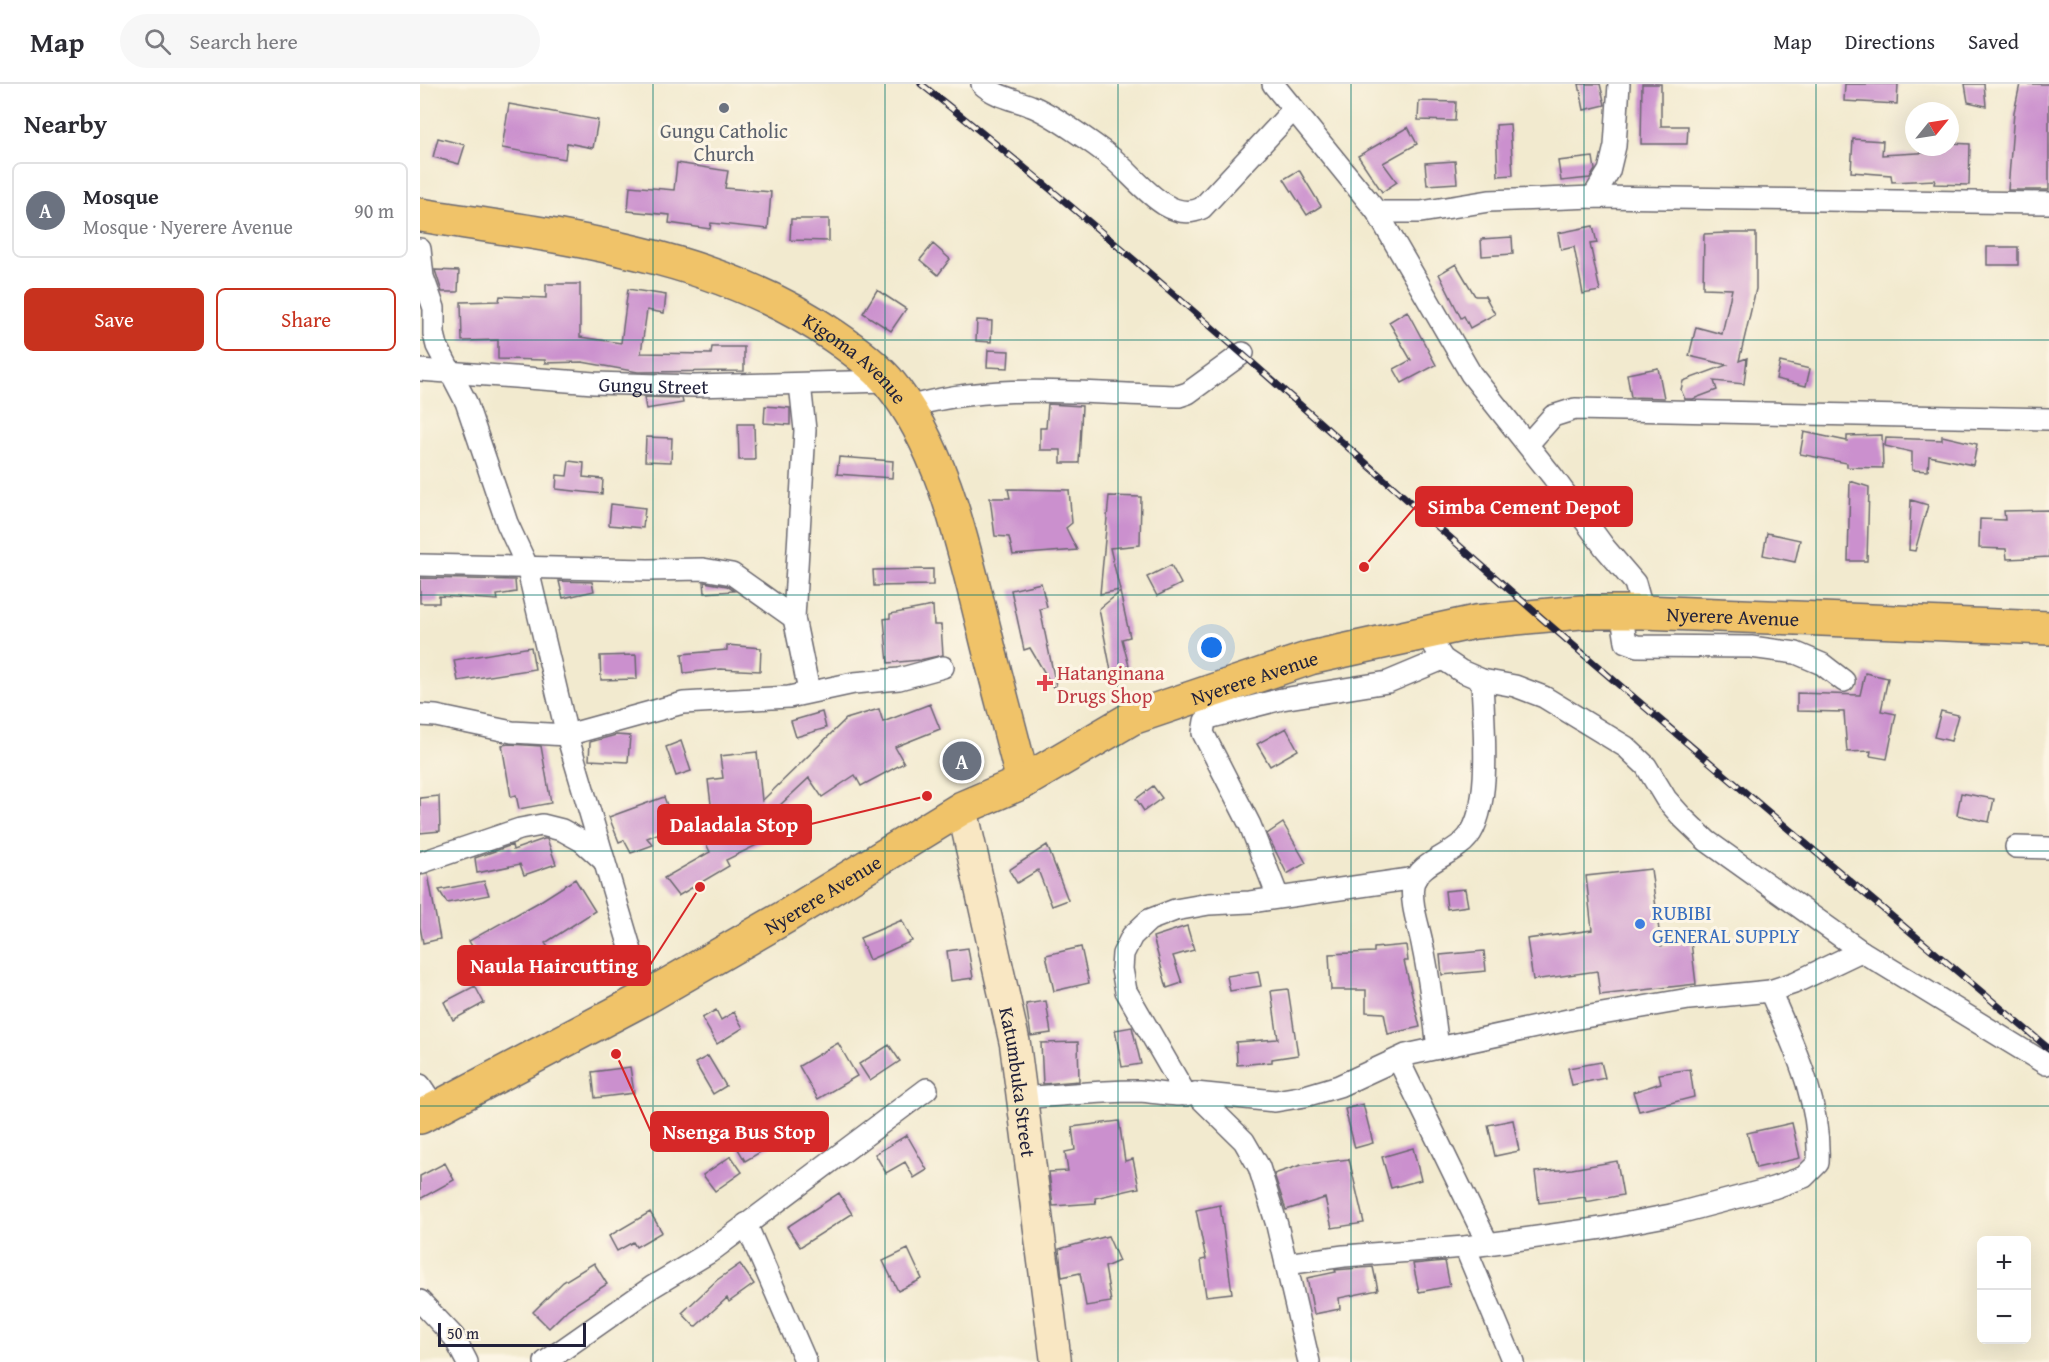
<!DOCTYPE html>
<html lang="en">
<head>
<meta charset="utf-8">
<style>
	:root { --surface:#fff; --page:#f7f7f7; --text:#2b2b33; --muted:#7c7c81; --line:#e1e1e2; --accent:#c8321e }
	body { margin:0; font-family:"Gentium Book Plus",serif; background:var(--page); color:var(--text) }
	.controls { position:absolute; right:18px; bottom:18px; display:grid; overflow:hidden; border-radius:9px; box-shadow:0 6px 24px #0002 }
	.controls button { width:54px; height:54px; display:grid; place-items:center; padding:0; border:0; border-bottom:2px solid var(--line); background:var(--surface); color:var(--text); font:30px sans-serif }
	.compass { position:absolute; left:1485px; top:18px; width:54px; height:54px; border-radius:50%; background:var(--surface); box-shadow:0 6px 24px #0002; rotate:60deg }
	.scale { position:absolute; left:18px; bottom:15px; width:148px; box-sizing:border-box; padding-left:6px; border:3px solid #22223b; border-top:0; font-size:16px; line-height:21px; white-space:nowrap; color:#22223b; -webkit-text-stroke:4px #fcf5e5; paint-order:stroke }
	.you { position:absolute; left:792px; top:564px; width:21px; height:21px; margin:-15px; border:4px solid #fff; border-radius:50%; background:#1a73e8; box-shadow:0 0 0 9px #1a73e833 }
	.badge { display:grid; place-items:center; width:39px; height:39px; border-radius:50%; background:var(--accent); color:#fff; font-size:20px; font-weight:700 }
	.pin { position:absolute; translate:-50% -50%; border:3px solid #fff; box-shadow:0 2px 6px #0006 }
	.list { margin:0; padding:0; list-style:none }
	h2 { display:flex; justify-content:space-between; align-items:center; height:78px; margin:0; padding:0 24px; font-size:26px }
	h2 small { font-size:20px; font-weight:400; color:var(--muted) }
	.list li { display:grid; grid-template-columns:39px 1fr auto; gap:18px; align-items:center; box-sizing:border-box; height:96px; margin:0 12px 12px; padding:0 12px; border:2px solid var(--line); border-radius:9px }
	.list b { display:block; font-size:22px; white-space:nowrap }
	.list p { margin:0; font-size:20px; white-space:nowrap; color:var(--muted) }
	.list em { font-size:20px; font-style:normal; color:var(--muted) }
	.actions { display:flex; gap:12px; padding:18px 24px }
	.actions a { flex:1; padding:14px 0; border:2px solid var(--accent); border-radius:9px; text-align:center; font-size:21px; color:var(--accent) }
	.actions .main { background:var(--accent); color:#fff }
	.icon { flex:none; width:33px; height:33px; fill:none; stroke:currentColor; stroke-width:2; stroke-linecap:round; stroke-linejoin:round }
	.map { position:relative; flex:none; width:1629px; height:1278px; overflow:hidden }
	header { display:flex; align-items:center; gap:36px; box-sizing:border-box; height:84px; padding:0 30px; background:var(--surface); border-bottom:2px solid var(--line) }
	header strong { font-size:28px }
	nav { display:flex; gap:33px; margin-inline-start:auto; font-size:21px }
	.search { width:420px; height:54px; background:var(--page); display:flex; align-items:center; gap:15px; box-sizing:border-box; padding:0 21px; border-radius:33px; color:var(--muted); font-size:22px }
	main { display:flex }
	aside { flex:1; background:var(--surface) }
	.map>svg:first-child { display:block }
	.building { fill:#cb90ce }
	.lines { fill:none; stroke-linecap:round; stroke-linejoin:round }
	.street-casing { stroke:#6b686f; stroke-width:24 }
	.secondary-casing { stroke:#6b686f; stroke-width:33 }
	.primary-casing { stroke:#6b686f; stroke-width:36 }
	.street { stroke:#fff; stroke-width:21 }
	.secondary { stroke:#f9e7c3; stroke-width:30 }
	.primary { stroke:#f0c369; stroke-width:33 }
	.rail-casing { stroke:#22223b; stroke-width:7 }
	.rail { stroke:#fcf5e5; stroke-width:4.5; stroke-dasharray:14; stroke-linecap:butt }
	.grid { fill:none; stroke:#0f766e; stroke-width:1.5; stroke-opacity:0.55 }
	.worship-dot { fill:#6b7280; stroke:#fcf5e5; stroke-width:2 }
	.health-dot { fill:#e0444e; stroke:#fcf5e5; stroke-width:2 }
	.shop-dot { fill:#3f7fe0; stroke:#fcf5e5; stroke-width:2 }
	.labels { text-anchor:middle; dominant-baseline:central; stroke-width:6; stroke-linejoin:round; paint-order:stroke }
	.worship-label { font-size:20px; fill:#5b616d; stroke:#fcf5e5 }
	.street-label { font-size:20px; fill:#22223b; stroke:#fcf5e5 }
	.health-label { font-size:20px; fill:#be3a42; stroke:#fcf5e5; text-anchor:start }
	.shop-label { font-size:20px; fill:#366cbe; stroke:#fcf5e5; text-anchor:start }
	.leader { fill:none; stroke:#d62828; stroke-width:2 }
	.callout-dot { fill:#d62828; stroke:#fcf5e5; stroke-width:2 }
	.callout { fill:#d62828; stroke:#d62828; stroke-width:2 }
	.callout-label { font-size:21px; text-anchor:middle; font-weight:bold; fill:#fff }
</style>
</head>
<body>
<header>
<strong>Map</strong>
<div class="search"><svg class="icon" aria-label="search" viewBox="0 0 24 24"><circle cx="10" cy="10" r="6"/><path d="M15 15l6 6"/></svg>Search here</div>
<nav><a>Map</a><a>Directions</a><a>Saved</a></nav>
</header>
<main>
<aside>
<h2>Nearby<small></small></h2>
<ul class="list">
<li><span class="badge" style="background:#6b7280">A</span><div><b>Mosque</b><p>Mosque · Nyerere Avenue</p></div><em>90 m</em></li>
</ul>
<div class="actions"><a class="main">Save</a><a>Share</a></div>
</aside>
<div class="map">
<svg width="1629" height="1278" viewBox="0 0 1629 1278">
	<rect width="100%" height="100%" fill="#fcf5e5"/>
	<filter id="ink" filterUnits="userSpaceOnUse"><feTurbulence type="fractalNoise" baseFrequency=".0167" numOctaves="2"/><feDisplacementMap in="SourceGraphic" scale="12" xChannelSelector="R" yChannelSelector="G"/><feConvolveMatrix kernelMatrix="1 2 1 2 8 2 1 2 1" color-interpolation-filters="sRGB"/></filter>
	<filter id="wash" filterUnits="userSpaceOnUse"><feTurbulence type="fractalNoise" baseFrequency=".008" numOctaves="4" result="noise"/><feDisplacementMap in="SourceGraphic" scale="24" xChannelSelector="R" yChannelSelector="G"/><feGaussianBlur stdDeviation="1.35" result="paint"/><feColorMatrix in="noise" values="0 0 0 0 0 0 0 0 0 0 0 0 0 0 0 0 0 1.4 0 .05"/><feComposite in="paint" operator="in"/></filter>
	<g filter="url(#wash)">
		<rect width="100%" height="100%" fill="#f2eacf"/>
		<g id="blocks">
			<path class="building" d="M1159 0H1180L1185 21 1164 26Z
				M1222 0H1241V42H1268L1267 60H1221Z
				M1425 0H1478L1477 20 1424 17Z
				M1545 0H1564L1566 22 1548 18Z
				M1600 0H1629V106H1588L1594 28Z
				M999 17 1036 18 1035 37 998 36Z
				M89 20 178 36 173 64 147 59 145 75 82 64Z
				M1090 40 1093 91 1078 92 1076 41Z
				M988 43 997 60 963 79 977 98 962 108 938 72Z
				M18 54 45 61 39 80 13 73Z
				M1433 55 1463 57 1462 71 1515 68V63H1530V59L1550 60 1549 101 1514 100 1515 96 1472 98 1471 91 1431 88Z
				M1173 73 1175 86 1170 94 1141 97 1138 77Z
				M1035 77 1037 99 1007 101 1005 79Z
				M257 79 308 87 305 104 351 108 348 145 291 139 290 145 249 139 250 131 208 127 210 102 254 106Z
				M879 86 901 122 887 131 864 95Z
				M371 135H409V157L370 156Z
				M1173 142 1177 159 1170 160 1180 207 1163 210 1154 163 1141 166 1138 149Z
				M1306 149H1336V205L1319 277 1327 274 1324 300 1294 297 1297 306 1273 315H1265L1261 306 1263 297 1307 281 1269 272 1276 243 1302 250 1312 205 1283 204 1284 150Z
				M1092 153 1093 170 1062 172 1061 155Z
				M513 160 530 175 518 191 500 176Z
				M1567 163H1598V181H1567Z
				M1036 180 1055 212H1065L1075 230 1050 244 1044 232 1041 234 1019 190Z
				M15 186 39 187 38 208H22Z
				M126 200H160V253L201 259 208 205 246 211 244 229 227 226 221 269 291 270 292 263H324V287L218 288 162 278 125 279V276L78 275V256L42 257 41 218 79 217 80 212 126 214Z
				M457 206 486 225 471 247 443 229Z
				M987 227 1016 281 982 299 974 285 991 276 969 238Z
				M557 236 572 237 571 258 556 257Z
				M568 266 589 267 588 284 567 283Z
				M1360 278 1390 285 1386 302 1356 295Z
				M1238 284 1244 314 1211 313 1207 290Z
				M224 313 262 314 263 319 226 325Z
				M628 320 662 322 659 379H641V366H620V344H626Z
				M345 322 370 324V341L344 339Z
				M318 340H334L335 376H319Z
				M1384 348 1427 357V352L1462 351 1463 384 1427 383V379L1380 370Z
				M1522 352 1557 360 1553 381 1509 372 1508 387 1492 386V368L1465 362 1466 354 1522 356Z
				M226 353 252 354 251 378 225 377Z
				M419 373 473 377 472 394 417 390Z
				M149 377 164 379 163 393 183 395 182 410 136 405 137 391 147 392Z
				M1430 397 1449 403 1447 477H1428Z
				M588 405 649 406 652 439 646 444 657 466 593 471 589 453 575 452 570 414H590Z
				M689 412 721 413 720 461 690 464 700 506 680 510Z
				M1491 416 1508 421 1495 467 1489 466Z
				M191 420 225 424 223 444 189 441Z
				M1629 426V473L1587 475 1586 465 1559 464 1560 435 1585 436 1584 427Z
				M1347 449 1380 456 1375 478 1343 471Z
				M751 481 761 500 737 512 727 493Z
				M513 485V501L454 502 453 486Z
				M0 494 95 496 96 508 77 511 78 516 19 512V519H0Z
				M139 497 172 498 174 507 143 514Z
				M284 498 307 502 314 507 285 509Z
				M621 499 627 523 620 525 636 602 633 603 610 564 604 566 591 506Z
				M700 508 710 553 702 555 709 582 691 587 679 525Z
				M513 522 514 541H521L523 571 500 576 468 579 464 535 470 534V530Z
				M307 561 341 564 340 587 300 585 264 589 262 570 307 566Z
				M111 563 115 585 38 597 34 576Z
				M216 571 217 595 181 596 180 572Z
				M1445 589 1468 594 1461 627 1476 630 1467 675 1450 672 1451 667 1427 668 1424 628 1377 627V609L1440 611Z
				M510 620 520 645 475 663 484 679 441 702 435 691 402 713 389 694 356 725 367 746 306 776 309 782 258 812 244 794 290 768 275 736 292 728 288 696 303 694 300 672 337 668 342 717 426 635 459 625 463 638Z
				M1521 627 1538 631 1531 657 1514 653Z
				M402 628 406 644 376 653 371 637Z
				M866 644 878 666 850 682 837 660Z
				M196 651 210 652 208 678 169 676 170 658Z
				M261 657 271 687 256 692 246 663Z
				M89 660 121 662 131 719 99 725 96 711 91 713 82 661Z
				M733 702 742 714 724 727 716 715Z
				M1541 709 1574 715 1569 738 1537 731Z
				M19 712 20 747 0 749V714Z
				M244 713 255 743 227 754 233 761 211 769 204 756 199 758 189 733Z
				M863 739 886 779 867 790 847 750Z
				M124 755H127L136 780 104 791 100 780 57 789 55 774 92 761 93 766Z
				M627 761 648 816 632 822 618 786 597 799 589 786Z
				M1231 785 1241 862 1271 858 1276 900 1180 911 1177 887 1113 896 1107 855 1172 846 1166 792Z
				M8 790 20 855 3 859 0 843V791Z
				M155 795 175 827 125 859 137 877 108 897 92 872 65 885 49 857 119 818Z
				M64 797 69 811 27 819 19 806Z
				M1045 805 1048 822 1027 825 1025 807Z
				M482 836 492 857 449 876 440 854Z
				M767 842 774 866 753 872 762 899 747 904 733 853Z
				M986 861 988 877H984L1000 943 968 950 964 929 946 928V906H911L909 870 954 868V864Z
				M661 863 669 899 634 907 626 871Z
				M548 864 553 894 531 897 527 867Z
				M1064 867 1066 887 1022 891 1020 871Z
				M838 887 841 902 810 907 807 892Z
				M55 902 64 919 33 936 24 918Z
				M868 905 878 971 852 975V978L817 981 816 958 858 955 851 907Z
				M626 917 631 949 611 952 606 920Z
				M296 926 301 936 314 928 323 944 297 960 282 934Z
				M712 943 721 980 702 983 695 946Z
				M658 958 659 997 623 1000 621 959Z
				M418 959 437 992 398 1015 379 982Z
				M469 961 480 977 450 997 439 980Z
				M288 972 306 1002 293 1010 275 979Z
				M1181 978 1185 994 1152 1001 1148 984Z
				M210 983 214 1009 175 1014 172 988Z
				M1270 985 1274 1013 1219 1027 1213 1008 1241 999 1239 990Z
				M943 1020 953 1059 935 1064 925 1025Z
				M343 1036 356 1059 325 1077 311 1053Z
				M1093 1036 1099 1067 1075 1072 1068 1041Z
				M699 1037 705 1077 713 1075 719 1104 675 1114 676 1119 633 1122 629 1088 648 1087 645 1068 655 1066 652 1043Z
				M1372 1039 1380 1074 1336 1084 1327 1049Z
				M487 1051 507 1086 494 1094 485 1078 466 1089 455 1070Z
				M993 1064 1001 1096 971 1104 962 1073Z
				M311 1072 322 1088 295 1107 283 1091Z
				M929 1075 944 1139 912 1144 905 1114 866 1126 854 1090 881 1081Z
				M1197 1077 1203 1111 1166 1118 1165 1113 1119 1119 1115 1088 1152 1085Z
				M25 1079 34 1096 0 1115V1092Z
				M419 1109 432 1130 380 1163 367 1143Z
				M800 1121 812 1209 786 1212 781 1176 786 1175 776 1126Z
				M230 1128 242 1148 216 1163 213 1158 197 1167 189 1152Z
				M688 1152 699 1177 685 1183 691 1218 666 1222 660 1189 642 1193 639 1165Z
				M488 1165 502 1195 478 1207 463 1177Z
				M1025 1177 1030 1202 999 1208 993 1180Z
				M174 1179 187 1200 148 1225 129 1244 113 1228 143 1198Z
				M320 1180 334 1200 309 1218 307 1214 275 1243 262 1229 297 1196Z
				M953 1183 958 1206 919 1214 920 1225 894 1230 887 1194 916 1188 915 1186Z"/>
		</g>
	</g>
	<g filter="url(#ink)">
		<use href="#blocks" fill-opacity="0" stroke="#6b686f" stroke-width="1.5"/>
		<g class="lines">
			<g class="street-casing">
				<g id="street">
					<path d="M562 0C576 13 594 15 611 22 630 29 676 61 692 74 717 94 748 141 782 124L873 26"/>
					<path d="M853 0 957 128 1051 290 1133 393 1185 464 1215 499 1223 528"/>
					<path d="M1173 113 1189 87 1195 62 1199 0"/>
					<path d="M957 128H1001L1069 117 1173 113 1629 119"/>
					<path d="M0 165 3 193 14 224V250L17 262 46 318 87 439 107 482 147 651 225 914"/>
					<path id="s1" d="M0 286 174 299 274 302 468 297"/>
					<path d="M380 300 385 346 374 534 389 607"/>
					<path d="M486 324C570 297 671 310 759 312L768 309 823 269"/>
					<path d="M1108 360 1133 332 1155 325 1629 335"/>
					<path d="M0 481 228 486 283 485 312 490 374 534"/>
					<path d="M1201 527 1206 558 1217 562 1331 563 1376 569 1402 580 1424 597"/>
					<path d="M1006 549 1023 575 1041 587 1062 596 1095 602 1124 613 1206 663 1226 682 1246 715 1262 733 1287 757 1441 867 1626 980"/>
					<path d="M0 631 16 632 92 648 147 651 263 619 369 613 434 599 479 595 523 583"/>
					<path d="M1596 763 1629 764"/>
					<path d="M0 779 100 745 122 741 142 746 162 757 182 775"/>
					<path d="M858 813 830 741 783 649 785 637 792 633 862 615 968 598 1023 575"/>
					<path d="M1018 964C1014 931 1010 897 1003 864 1000 845 990 821 993 801 998 778 1034 771 1048 753 1073 721 1063 636 1062 596"/>
					<path d="M978 975 1068 1160"/>
					<path d="M0 1001 16 1025"/>
					<path d="M775 1009 824 1057 839 1083 857 1141 889 1278"/>
					<path d="M766 1011 706 907 702 885 703 870 712 852 729 836 755 826 789 820 830 818 996 794"/>
					<path d="M602 1014C641 1011 680 1007 719 1007 738 1008 757 1014 775 1009L855 1017 885 1012 919 1002 986 971 1153 935 1269 915 1350 907 1374 899 1441 867"/>
					<path d="M326 1140 386 1278"/>
					<path d="M1045 1163 1093 1278"/>
					<path d="M866 1180 924 1172 1045 1163 1182 1144 1251 1131 1353 1104 1384 1093 1398 1079C1401 1017 1374 963 1350 907"/>
					<path d="M0 1217 34 1253 47 1278"/>
					<path d="M125 1278 232 1203 290 1168 507 1005"/>
				</g>
			</g>
			<g class="secondary-casing">
				<g id="secondary">
					<path id="s2" d="M542 724 595 960 636 1278"/>
				</g>
			</g>
			<g class="primary-casing">
				<g id="primary">
					<path id="s3" d="M0 131C141 153 294 168 414 252 433 265 453 280 468 297 524 364 544 466 565 549 577 599 591 648 603 698"/>
					<path id="s4" d="M0 1033 225 914 365 833 542 724 603 698 712 634 890 574 1055 538 1161 528H1223L1629 544"/>
				</g>
			</g>
			<use href="#street" class="street"/>
			<use href="#secondary" class="secondary"/>
			<use href="#primary" class="primary"/>
			<g class="rail-casing">
				<path id="rail" d="M501 0C714 168 913 352 1117 530 1286 677 1458 820 1629 965"/>
			</g>
			<use href="#rail" class="rail"/>
		</g>
	</g>
	<path class="grid" d="M233 0V1278M465 0V1278M698 0V1278M931 0V1278M1164 0V1278M1396 0V1278M0 256H1629M0 511H1629M0 767H1629M0 1022H1629"/>
	<circle class="worship-dot" cx="304" cy="24" r="6"/>
	<path class="health-dot" d="M622 590h6v6h6v6h-6v6h-6v-6h-6v-6h6z"/>
	<circle class="shop-dot" cx="1220" cy="840" r="6"/>
	<g class="labels">
		<g class="worship-label">
			<text x="304" y="46">Gungu Catholic<tspan x="304" dy="23">Church</tspan></text>
		</g>
		<g class="street-label">
			<text stroke="none"><textPath href="#s3" startOffset="466">Kigoma Avenue</textPath></text>
			<text stroke="none"><textPath href="#s1" startOffset="234">Gungu Street</textPath></text>
			<text stroke="none"><textPath href="#s4" startOffset="1432">Nyerere Avenue</textPath></text>
			<text stroke="none"><textPath href="#s4" startOffset="946">Nyerere Avenue</textPath></text>
			<text stroke="none"><textPath href="#s4" startOffset="460">Nyerere Avenue</textPath></text>
			<text stroke="none"><textPath href="#s2" startOffset="280">Katumbuka Street</textPath></text>
		</g>
		<g class="health-label">
			<text x="637" y="588">Hatanginana<tspan x="637" dy="23">Drugs Shop</tspan></text>
		</g>
		<g class="shop-label">
			<text x="1232" y="828">RUBIBI<tspan x="1232" dy="23">GENERAL SUPPLY</tspan></text>
		</g>
	</g>
	<path class="leader" d="M944 483L996 422M507 712L391 740M280 803L230 881M196 970L231 1048"/>
	<g class="callout-dot">
		<circle cx="944" cy="483" r="6"/>
		<circle cx="507" cy="712" r="6"/>
		<circle cx="280" cy="803" r="6"/>
		<circle cx="196" cy="970" r="6"/>
	</g>
	<g class="callout">
		<rect x="996" y="403" width="216" height="39" rx="6"/>
		<rect x="238" y="721" width="153" height="39" rx="6"/>
		<rect x="38" y="862" width="192" height="39" rx="6"/>
		<rect x="231" y="1028" width="177" height="39" rx="6"/>
	</g>
	<g class="callout-label">
		<text x="1104" y="430">Simba Cement Depot</text>
		<text x="314" y="748">Daladala Stop</text>
		<text x="134" y="889">Naula Haircutting</text>
		<text x="319" y="1055">Nsenga Bus Stop</text>
	</g>
</svg>
<div class="controls">
<button>+</button>
<button>−</button>
</div>
<svg class="compass" viewBox="-18 -18 36 36"><path d="M0-13l5 13h-10z" fill="#e53935"/><path d="M0 13l5-13h-10z" fill="#7c7c81"/></svg>
<div class="scale">50 m</div>
<div class="you"></div>
<div class="pin badge" style="left:542px;top:677px;background:#6b7280">A</div>
</div>
</main>
</body>
</html>
